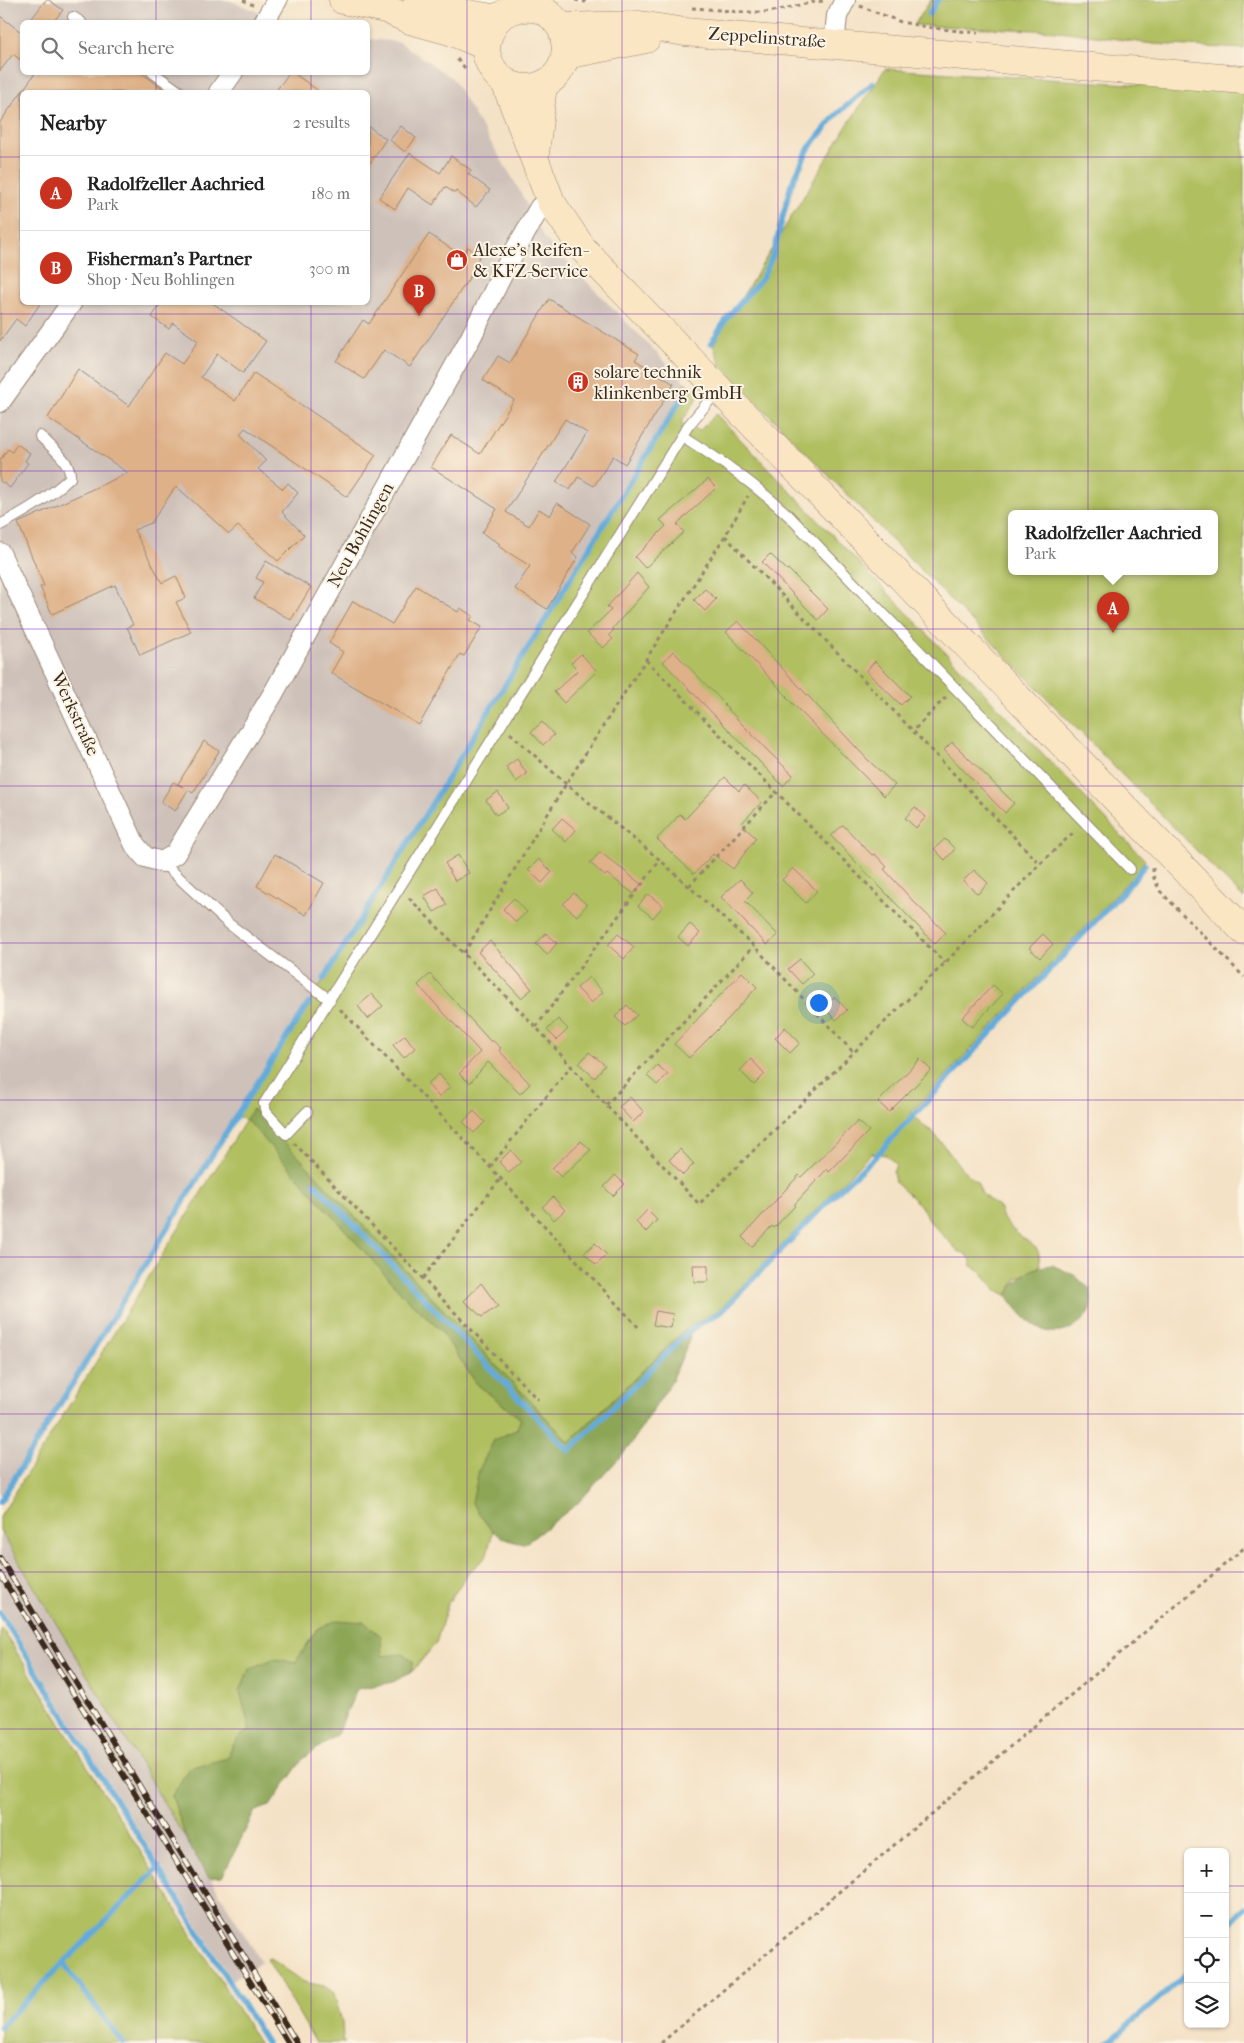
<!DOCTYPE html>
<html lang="en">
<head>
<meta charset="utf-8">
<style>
	:root { --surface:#fff; --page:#f6f6f6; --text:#222; --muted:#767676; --line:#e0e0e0; --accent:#c8321e }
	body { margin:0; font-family:"IM FELL French Canon",serif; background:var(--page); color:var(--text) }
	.controls { position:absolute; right:15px; bottom:15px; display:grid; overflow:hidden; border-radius:8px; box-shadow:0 1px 4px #0004 }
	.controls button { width:45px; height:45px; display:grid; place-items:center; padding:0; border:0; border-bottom:1px solid var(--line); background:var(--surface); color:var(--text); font:25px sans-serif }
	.you { position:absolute; left:818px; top:1002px; width:18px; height:18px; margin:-12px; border:4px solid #fff; border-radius:50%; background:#1a73e8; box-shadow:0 0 0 8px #1a73e833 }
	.badge { display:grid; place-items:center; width:32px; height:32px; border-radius:50%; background:var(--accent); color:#fff; font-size:16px; font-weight:700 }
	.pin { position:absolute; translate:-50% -41px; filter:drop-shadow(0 1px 2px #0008) }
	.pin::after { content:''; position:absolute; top:26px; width:18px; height:15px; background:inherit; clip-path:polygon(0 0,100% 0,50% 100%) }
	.popup { position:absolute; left:1008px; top:510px; width:210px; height:65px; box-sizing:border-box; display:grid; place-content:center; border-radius:8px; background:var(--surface); filter:drop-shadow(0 1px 4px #0005); font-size:16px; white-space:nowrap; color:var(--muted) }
	.popup b { font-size:19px; color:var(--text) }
	.popup::after { content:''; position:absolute; left:50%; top:100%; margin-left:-10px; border:10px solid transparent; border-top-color:var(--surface) }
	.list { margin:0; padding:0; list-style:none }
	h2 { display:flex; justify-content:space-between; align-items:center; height:65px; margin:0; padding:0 20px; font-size:21px }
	h2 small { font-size:16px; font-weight:400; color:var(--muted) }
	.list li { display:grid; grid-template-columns:32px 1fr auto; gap:15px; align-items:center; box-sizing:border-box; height:75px; padding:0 20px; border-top:1px solid var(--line) }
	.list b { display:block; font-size:19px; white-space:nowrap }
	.list p { margin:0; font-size:16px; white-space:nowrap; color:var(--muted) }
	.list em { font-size:16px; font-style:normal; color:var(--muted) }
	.icon { flex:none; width:28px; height:28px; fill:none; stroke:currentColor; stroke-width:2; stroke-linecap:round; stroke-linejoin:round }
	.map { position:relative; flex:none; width:1244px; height:2043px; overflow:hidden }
	.search { position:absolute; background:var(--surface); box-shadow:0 1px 4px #0004; left:20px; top:20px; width:350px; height:55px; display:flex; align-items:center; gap:12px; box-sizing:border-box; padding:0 18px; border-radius:8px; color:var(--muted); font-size:19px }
	.panel { position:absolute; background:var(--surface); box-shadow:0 1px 4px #0004; left:20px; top:90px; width:350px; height:215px; border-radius:8px }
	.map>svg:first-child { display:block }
	.industrial { fill:#cec1ba; fill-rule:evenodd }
	.green { fill:#b0bf61; stroke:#767440; fill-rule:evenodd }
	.forest { fill:#8ca657; stroke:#64683a }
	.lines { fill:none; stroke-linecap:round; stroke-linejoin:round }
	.stream { stroke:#63abda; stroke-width:5.5 }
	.building { fill:#deb188 }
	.service-casing { stroke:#988672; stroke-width:12 }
	.minor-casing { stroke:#988672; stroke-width:22 }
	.secondary-casing { stroke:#988672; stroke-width:29 }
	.path { stroke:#988672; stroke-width:3; stroke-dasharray:4 4; stroke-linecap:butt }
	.service { stroke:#fff; stroke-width:10 }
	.minor { stroke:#fff; stroke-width:20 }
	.secondary { stroke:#fbe6c4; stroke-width:28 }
	.rail-casing { stroke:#3b2a1e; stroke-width:5.5 }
	.rail { stroke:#fcf5e5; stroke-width:4; stroke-dasharray:11; stroke-linecap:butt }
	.grid { fill:none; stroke:#7b2cbf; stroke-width:1; stroke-opacity:0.55 }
	.labels { text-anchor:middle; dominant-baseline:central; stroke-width:4; stroke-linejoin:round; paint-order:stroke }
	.street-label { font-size:18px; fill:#3b2a1e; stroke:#fcf5e5 }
	.poi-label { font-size:18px; fill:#3b2a1e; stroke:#fcf5e5; text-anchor:start }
</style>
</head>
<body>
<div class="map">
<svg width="1244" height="2043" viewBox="0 0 1244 2043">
	<rect width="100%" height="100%" fill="#fcf5e5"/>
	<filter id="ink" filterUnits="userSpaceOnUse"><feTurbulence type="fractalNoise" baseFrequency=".02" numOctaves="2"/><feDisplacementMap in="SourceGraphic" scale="10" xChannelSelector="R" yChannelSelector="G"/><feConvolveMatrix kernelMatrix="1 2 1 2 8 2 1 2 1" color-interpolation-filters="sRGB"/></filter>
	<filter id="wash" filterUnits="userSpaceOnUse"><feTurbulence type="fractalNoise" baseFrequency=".0096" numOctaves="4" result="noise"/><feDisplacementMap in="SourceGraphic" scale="20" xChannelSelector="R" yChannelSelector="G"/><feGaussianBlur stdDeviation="1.12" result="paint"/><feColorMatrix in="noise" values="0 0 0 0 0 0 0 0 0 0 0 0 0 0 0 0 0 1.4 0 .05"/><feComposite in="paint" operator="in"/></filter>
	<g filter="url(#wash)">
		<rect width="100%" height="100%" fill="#f4e2c6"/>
		<path class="industrial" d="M0 0H228L284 22H22V72H368V39L399 42 452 78 516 184 544 238 685 382 683 396 324 979 236 1116 0 1501ZM22 92H368V302H22Z
			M0 1530 261 1962 232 1980 0 1607Z"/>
		<path class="green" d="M931 0H1244V49L1153 44 1060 31 914 25Z
			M885 69 1244 91V899L721 366 713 345 848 124ZM1012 514H1214V572H1012Z
			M685 382 699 395 681 423 699 431 716 414 1145 860 1135 874 911 1113 925 1127 933 1132 962 1169 977 1182 982 1194 1000 1209 1003 1219 1013 1230 1037 1249 1039 1254 1040 1266 1017 1278 1007 1295 996 1290 981 1272 971 1266V1260L964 1253 958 1251 932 1224 920 1205 895 1182 893 1173 896 1164 886 1155 871 1153 720 1309 687 1328 569 1443 247 1119 405 1297 439 1328 477 1384 521 1419 516 1430 494 1440 472 1503 493 1532 486 1557 468 1573 448 1603 436 1643 412 1672 413 1661 381 1656 317 1629 296 1662 273 1659 240 1691 250 1730 232 1746 229 1758 213 1763 172 1795 187 1841 0 1530V1517L246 1120 236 1116 324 979 683 396Z
			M0 1628 3 1630 259 2043H0Z
			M270 1958 304 1982 324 1986 334 1993 342 2022 343 2039 345 2043H316L267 1959Z"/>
		<path class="forest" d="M253 1109 569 1442 687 1328 690 1338 672 1381 629 1447 578 1503 525 1544C493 1539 490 1528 472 1503L479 1470 494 1440 516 1430 521 1419 477 1384 439 1328 405 1297 246 1119Z
			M1052 1265 1074 1275 1090 1289C1092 1304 1091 1313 1079 1323 1049 1347 1023 1320 1007 1295 1019 1276 1028 1268 1052 1265Z
			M337 1620 364 1622 381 1636 382 1656 403 1654 413 1661 412 1672 393 1682 357 1689 337 1734 302 1760 270 1806 255 1811 222 1877 209 1878 187 1841 172 1796 189 1768 228 1758C233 1743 237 1737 250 1730L240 1691 249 1669 273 1659 296 1662 317 1629Z"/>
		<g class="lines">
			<path class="stream" d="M929 14 938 0
				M711 343 728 317 762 278 773 255 791 185 809 148 836 115 873 83
				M324 979 683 396
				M314 1183 569 1451 685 1335 696 1326 722 1311 840 1189 875 1157 1129 885 1145 865
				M0 1502 236 1116 309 1003
				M0 1613 267 2043
				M1225 1929 1244 1908
				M63 1963 123 2043
				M0 2027 159 1867
				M1108 2043 1179 1981 1188 1971"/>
		</g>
		<g id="blocks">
			<path class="building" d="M46 0H49L63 10 53 22H29Z
				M0 16 22 33V61L13 54 0 71Z
				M36 72H140L168 92H22V302H41L25 326 16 319 0 341V122Z
				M290 72H292L320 92H275Z
				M368 126 386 139 368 166Z
				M401 126 416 138 405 152 390 140Z
				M410 153 440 173 451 156 471 170 468 174 490 190 476 207 456 191 455 193 445 187 433 205 408 188 395 209 379 198Z
				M429 234 462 256 468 247 480 256 475 264 477 266 410 367 384 350 364 379 336 361 363 320 369 324Z
				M549 299 639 354 635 360 674 384 625 464 613 456 594 486 578 477 570 490 556 482 587 433 565 419 506 512 529 526 539 509 550 516 557 503 590 524 572 553 578 557 547 609 515 589 530 566 498 546 500 544 482 533 497 509 431 467 451 435 480 454 514 400 483 380 498 356 510 363Z
				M162 302H211L266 341 243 373 217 354 201 377 235 401 254 373 376 455 347 497 245 428 240 434 266 461 258 469 283 489 288 483 298 493 282 512 304 535 278 561 238 526 229 534 176 486 151 523 134 530 162 583 176 576 186 598 176 602 191 632 140 655 127 627 133 625 115 585 52 614 40 587 44 586 18 523 128 473 48 418 78 369 129 406 165 353 182 364 198 341 173 323 169 329 152 317Z
				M17 444 30 453 25 461 28 463 10 488 0 481V460L8 449 12 452Z
				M708 479 716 488 677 524 684 532 645 568 635 557 666 526 660 520Z
				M770 554 787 570 788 569 828 609 818 620 762 562Z
				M266 561 311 587 291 620 254 598 263 582 256 578Z
				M637 573 649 587 613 628 614 630 609 635 613 639 603 648 587 633 611 610 607 607Z
				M416 586 458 612 460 608 473 616 470 620 482 627 464 656 460 654 419 725 331 673 343 652 329 643 353 601 392 624Z
				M705 589 716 599 705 611 694 600Z
				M738 621 868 760 895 785 884 796 786 697 787 696 726 632Z
				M673 651 725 704 724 705 767 750 793 775 783 786 663 662Z
				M581 654 597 671 564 703 554 692 578 670 571 663Z
				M875 661 910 696 901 705 866 671Z
				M542 722 554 735 543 745 531 732Z
				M204 741 219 751 193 793 188 790 175 811 161 802 173 782 183 787 178 784Z
				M952 742 1014 803 1005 813 944 750Z
				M517 759 527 774 516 782 506 767Z
				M725 777 739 791 744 785 762 802 741 824 756 838 733 869 713 854 694 874 657 839 680 814 685 819Z
				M498 792 508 808 496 815 486 800Z
				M915 807 926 817 916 828 905 818Z
				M562 818 576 830 566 842 552 829Z
				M843 825 872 855 875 854 887 867 884 869 914 902 946 933 935 944 831 836Z
				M945 839 955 849 945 860 934 849Z
				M600 852 641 884 634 894 607 874 605 876 590 863Z
				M275 854 324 883 306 915 257 886Z
				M458 855 469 873 455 881 445 863Z
				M539 859 552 872 542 883 528 870Z
				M793 868 817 891 806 903 782 880Z
				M974 870 988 883 978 894 963 881Z
				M740 879 753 893 745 901 778 935 767 945 721 897Z
				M438 888 447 905 434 912 424 896Z
				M574 893 587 905 577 916 563 904Z
				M648 894 663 906 653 918 638 906Z
				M514 898 527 912 516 922 503 909Z
				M690 924 700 933 688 946 678 937Z
				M546 933 557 943 547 955 536 944Z
				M618 934 634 947 624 959 608 945Z
				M1043 934 1053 944 1040 958 1029 948Z
				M490 941 532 989 521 998 478 952Z
				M800 959 813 974 802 984 788 969Z
				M742 972 757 987 729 1018 689 1058 674 1044Z
				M430 974 491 1042 492 1040 501 1048 499 1050 530 1084 520 1094 488 1062 470 1083 459 1074 480 1052 418 985Z
				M589 977 603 992 591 1003 577 988Z
				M993 985 1003 994 972 1027 962 1018Z
				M372 994 383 1006 368 1019 358 1006Z
				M835 997 847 1010 836 1020 823 1007Z
				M627 1005 637 1015 625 1026 615 1017Z
				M558 1019 568 1029 557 1040 547 1030Z
				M785 1027 800 1043 790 1053 775 1038Z
				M405 1035 415 1048 404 1058 393 1045Z
				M589 1052 605 1065 595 1078 579 1064Z
				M751 1059 765 1074 754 1085 740 1071Z
				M920 1059 931 1070 889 1112 878 1102Z
				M657 1065 668 1074 657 1085 647 1076Z
				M439 1074 450 1087 439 1097 427 1084Z
				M630 1097 644 1112 633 1122 619 1107Z
				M474 1111 485 1122 474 1133 463 1122Z
				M858 1121 869 1131 829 1172 827 1169 794 1205 795 1206 774 1228 772 1226 752 1247 742 1237 799 1175 801 1177Z
				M581 1141 591 1150 561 1177 552 1168Z
				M680 1149 694 1164 683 1175 669 1160Z
				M511 1150 521 1162 509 1173 499 1162Z
				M615 1175 625 1184 613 1196 604 1187Z
				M553 1197 565 1210 554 1220 542 1207Z
				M647 1210 657 1220 646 1232 636 1222Z
				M595 1243 607 1255 596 1265 584 1253Z
				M693 1265H708V1282H694Z
				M481 1283 498 1306 482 1317 464 1301Z
				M656 1311 673 1314 671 1328 653 1325Z"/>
		</g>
	</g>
	<g filter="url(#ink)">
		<use href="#blocks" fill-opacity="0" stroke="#988672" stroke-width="1"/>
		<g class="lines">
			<g class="service-casing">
				<path id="service" d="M73 17 81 22
					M152 72 180 92
					M682 436C722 461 753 483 788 515L1130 869
					M0 525C26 511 48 498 70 478 72 462 51 447 40 436
					M162 862 229 924 330 1000
					M307 1112 286 1134 266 1112 264 1104 688 426 719 389"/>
			</g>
			<g class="minor-casing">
				<path id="minor" d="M264 22 277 0
					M834 45 837 16 845 0
					M219 92 233 72
					M0 402 72 302
					M0 553 135 845 145 857 162 862 175 854 273 694 471 337 509 261 540 207 551 202"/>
			</g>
			<g class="secondary-casing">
				<path id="secondary" d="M343 0 386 9 410 20 450 31 486 46
					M417 5 498 19
					M561 27C585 87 509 110 489 62 485 53 485 41 490 32 492 28 494 23 497 19 510 6 536 4 550 15 554 18 557 23 561 27L640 25 685 32 1244 80
					M566 55 646 39
					M505 82 551 202 582 248 1244 931
					M535 154 543 85"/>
			</g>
			<path class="path" d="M243 0 253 5
				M575 0 586 2
				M860 6 901 22 933 28 978 33
				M692 8C715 9 739 13 763 12 784 11 804 2 824 1
				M457 59 466 69
				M725 536 913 731
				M646 660 945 963
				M946 697 913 731 1040 864
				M510 733 566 784 660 860 754 946 853 1052
				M1153 868V876L1160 891 1244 977
				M689 886 777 791
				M409 898 536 1027 606 1105 699 1204 945 963 1040 864 1075 831
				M464 953 566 784 725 536 748 496
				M340 1009 490 1167 639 1328
				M536 1027 660 860
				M606 1105 754 946
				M294 1143 538 1400
				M490 1167 570 1067
				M423 1278 501 1178
				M661 2043 1244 1548"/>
			<use href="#service" class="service"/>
			<use href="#minor" class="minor"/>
			<use href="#secondary" class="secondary"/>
			<g class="rail-casing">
				<path id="rail" d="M0 1558 297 2043
					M0 1574 288 2043"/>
			</g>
			<use href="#rail" class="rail"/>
		</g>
	</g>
	<path class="grid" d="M156 0V22M311 0V22M467 0V2043M622 0V2043M778 0V2043M933 0V2043M1088 0V2043M156 72V92M311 72V92M0 157H22M368 157H1244M156 302V2043M311 302V2043M0 314H1244M0 471H1244M0 629H1244M0 786H1244M0 943H1244M0 1100H1244M0 1257H1244M0 1414H1244M0 1572H1244M0 1729H1244M0 1886H1188M1225 1886H1244"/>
	<defs>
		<g id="shop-disc" transform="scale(1.125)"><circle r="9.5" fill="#c8321e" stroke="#fcf5e5"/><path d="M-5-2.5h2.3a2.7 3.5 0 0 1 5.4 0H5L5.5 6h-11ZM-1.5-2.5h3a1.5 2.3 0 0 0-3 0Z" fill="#fff"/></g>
		<g id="building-disc" transform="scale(1.125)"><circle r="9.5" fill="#c8321e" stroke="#fcf5e5"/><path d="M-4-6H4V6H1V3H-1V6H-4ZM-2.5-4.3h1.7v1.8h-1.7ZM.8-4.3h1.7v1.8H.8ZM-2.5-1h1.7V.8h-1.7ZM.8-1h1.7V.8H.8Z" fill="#fff"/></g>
	</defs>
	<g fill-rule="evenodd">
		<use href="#shop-disc" x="457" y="260"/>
		<use href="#building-disc" x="578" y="382"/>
	</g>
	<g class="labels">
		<g class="street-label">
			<text transform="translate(767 38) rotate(4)">Zeppelinstraße</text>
			<text transform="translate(361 535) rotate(-61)">Neu Bohlingen</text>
			<text transform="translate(75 714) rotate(65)">Werkstraße</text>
		</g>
		<g class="poi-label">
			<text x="473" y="250">Alexe's Reifen-<tspan x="473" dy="21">&amp; KFZ-Service</tspan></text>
			<text x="594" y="372">solare technik<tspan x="594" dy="21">klinkenberg GmbH</tspan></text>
		</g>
	</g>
</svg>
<div class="controls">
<button>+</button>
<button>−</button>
<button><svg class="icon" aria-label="locate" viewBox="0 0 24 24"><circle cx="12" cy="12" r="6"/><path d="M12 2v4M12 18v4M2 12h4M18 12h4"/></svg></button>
<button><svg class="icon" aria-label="layers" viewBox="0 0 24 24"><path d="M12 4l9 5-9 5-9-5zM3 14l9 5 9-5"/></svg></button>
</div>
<div class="you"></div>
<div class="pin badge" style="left:1113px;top:633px">A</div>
<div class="popup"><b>Radolfzeller Aachried</b>Park</div>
<div class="pin badge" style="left:419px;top:316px">B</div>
<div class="search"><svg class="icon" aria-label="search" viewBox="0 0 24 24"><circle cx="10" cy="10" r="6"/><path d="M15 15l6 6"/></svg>Search here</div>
<section class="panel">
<h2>Nearby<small>2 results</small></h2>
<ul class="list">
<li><span class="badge">A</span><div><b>Radolfzeller Aachried</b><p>Park</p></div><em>180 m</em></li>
<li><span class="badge">B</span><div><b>Fisherman's Partner</b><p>Shop · Neu Bohlingen</p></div><em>300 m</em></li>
</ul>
</section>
</div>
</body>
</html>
